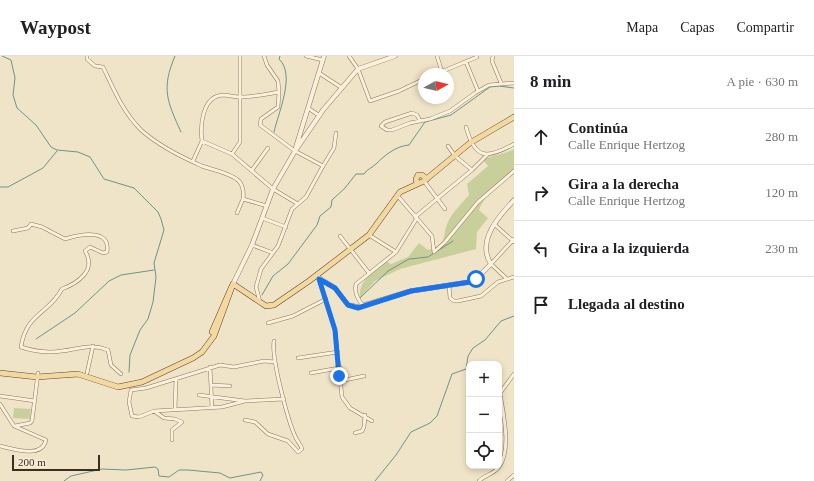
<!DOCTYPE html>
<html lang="es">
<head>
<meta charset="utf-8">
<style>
	:root { --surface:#fff; --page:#f2f2f2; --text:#202124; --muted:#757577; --line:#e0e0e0 }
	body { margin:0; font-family:"Times New Roman",serif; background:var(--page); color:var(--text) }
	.controls { position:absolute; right:12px; bottom:12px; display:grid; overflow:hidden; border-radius:8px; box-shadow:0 2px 6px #0003 }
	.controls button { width:36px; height:36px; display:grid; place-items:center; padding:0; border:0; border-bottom:1px solid var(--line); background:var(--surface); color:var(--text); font:20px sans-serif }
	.compass { position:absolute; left:418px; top:12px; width:36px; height:36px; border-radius:50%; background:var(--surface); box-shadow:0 2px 6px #0003; rotate:82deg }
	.scale { position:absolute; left:12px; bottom:10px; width:88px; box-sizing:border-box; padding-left:4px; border:2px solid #3d2e20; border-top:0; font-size:11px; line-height:14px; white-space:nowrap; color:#3d2e20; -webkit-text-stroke:3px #f7eed8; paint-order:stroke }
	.stop { position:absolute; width:12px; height:12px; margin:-9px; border:3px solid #1a73e8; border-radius:50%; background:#fff }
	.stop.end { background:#1a73e8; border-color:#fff; box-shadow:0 1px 4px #0008 }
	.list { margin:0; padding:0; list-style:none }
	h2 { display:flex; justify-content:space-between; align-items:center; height:52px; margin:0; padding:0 16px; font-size:17px }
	h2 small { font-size:13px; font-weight:400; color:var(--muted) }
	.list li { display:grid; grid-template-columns:26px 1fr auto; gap:12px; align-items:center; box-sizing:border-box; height:56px; padding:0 16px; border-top:1px solid var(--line) }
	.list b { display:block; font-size:15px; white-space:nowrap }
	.list p { margin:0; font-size:13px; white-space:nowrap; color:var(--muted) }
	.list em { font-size:13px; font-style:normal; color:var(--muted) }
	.icon { flex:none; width:22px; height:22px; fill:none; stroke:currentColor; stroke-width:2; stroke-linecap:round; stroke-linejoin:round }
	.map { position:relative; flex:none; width:514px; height:425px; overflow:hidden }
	header { display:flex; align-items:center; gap:24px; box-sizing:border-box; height:56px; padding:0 20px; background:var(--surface); border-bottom:1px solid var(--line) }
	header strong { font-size:19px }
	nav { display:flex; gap:22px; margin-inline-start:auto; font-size:14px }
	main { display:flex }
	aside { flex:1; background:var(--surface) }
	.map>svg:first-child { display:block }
	.grass { fill:#c9cf9b }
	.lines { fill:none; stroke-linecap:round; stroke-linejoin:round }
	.stream { stroke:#6f938a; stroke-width:1 }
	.minor-casing { stroke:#8d765c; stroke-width:4 }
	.tertiary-casing { stroke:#8d765c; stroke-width:5 }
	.primary-casing { stroke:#5b4430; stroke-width:6 }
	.minor { stroke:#faf1dc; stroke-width:3 }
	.tertiary { stroke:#faf1dc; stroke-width:4 }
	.primary { stroke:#f3d9a0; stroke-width:5 }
	.route { stroke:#1a73e8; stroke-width:5 }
</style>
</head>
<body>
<header>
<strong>Waypost</strong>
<nav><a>Mapa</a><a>Capas</a><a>Compartir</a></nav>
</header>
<main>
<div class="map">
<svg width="514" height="425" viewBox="0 0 514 425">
	<rect width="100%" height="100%" fill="#f0e4c8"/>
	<path class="grass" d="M514 93V117C501 126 484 139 479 154L488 162 477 176 476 193 400 213 375 225 360 242C358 225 374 215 386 205L391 208 408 201 419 187 428 194C449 189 441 181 448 166 452 157 462 147 469 139L467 128 488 110 483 104C493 98 504 99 514 93Z
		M14 352 31 353 30 363 13 362Z"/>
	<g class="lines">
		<path class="stream" d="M2 0 11 4 15 22 13 39 17 52 36 69 51 91 57 94 78 96 90 101 104 123 134 132 158 156 161 163 164 174 154 207 156 221 153 246 148 263 140 274 130 299 129 316
			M175 0C161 33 167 45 181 76
			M274 76C278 57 296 19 279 3L280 0
			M0 131H8L43 112 57 95
			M262 239 273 220 288 208 317 169 320 160 331 151 332 144 345 132 356 118H364C367 113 372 112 376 108 385 99 396 90 409 89L425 66 451 59 490 31 499 30 514 32
			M360 242 388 215 409 203 428 201 453 185
			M36 283 75 257 109 225 121 219 154 214
			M64 425 71 420 102 413 126 414 155 411 158 413 159 420 169 421 179 414H188L220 417 230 422 261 416 263 419 260 425
			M375 425 396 399 411 376 430 367 437 360 452 318 466 313 468 300 473 292 485 284 501 265 514 260"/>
		<g class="minor-casing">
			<path id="minor" d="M87 0V3L95 10 103 11C114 34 123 56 141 74 158 89 181 101 202 110 213 114 231 117 239 125 243 130 244 136 243 143
				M240 0V86L232 98 273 133 298 148
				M306 0 323 4
				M349 0 358 13 370 45 399 35 424 23
				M437 0 442 16
				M493 0 492 5 501 27
				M466 6 478 35
				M319 17 342 32
				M436 18 477 1
				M308 52 320 60
				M420 65 417 59 412 57 385 66 381 70 387 74H392L410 67 430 63 450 55 475 37 489 29 514 27
				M466 71C475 104 487 103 514 88
				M448 90 455 100 472 114
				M232 98 202 85C200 70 202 40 223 39 229 39 236 42 242 41 254 41 267 38 279 36
				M193 105 202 85
				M323 110 334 92 336 77
				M252 114 268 92
				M424 125 445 153
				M397 139 432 180 434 196
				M237 157 243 143 267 150
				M415 161 472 114 488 98
				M262 162 286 171
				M494 168 514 186
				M13 175 28 172 31 168 42 171 65 183C78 179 111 171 107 196L103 197 90 191 85 195C97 214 78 227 62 233 49 258 26 257 21 291 33 295 49 297 62 295 80 293 90 287 108 294L111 309 121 318
				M369 179 396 196
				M340 180 369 217
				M252 189 273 197
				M434 196 445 186 478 146 514 115
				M319 223 335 274 342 341 350 352 372 365
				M507 223 491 208 514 183
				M449 229 450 242 454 245H458L481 240 498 226 514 221
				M260 246 256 231 261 213 278 190 292 153 306 141 323 110 295 95 260 69 261 63 278 51 279 36 278 25 267 9 264 0
				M364 250C358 245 354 236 356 228L396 196 417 162
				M268 267 293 260 326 243
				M298 302 338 296
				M210 311 212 352
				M340 311 345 324 364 320
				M87 317 93 290
				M311 317 339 312
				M211 329 230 330
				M131 334 146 332 220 309 234 311 264 305 275 306
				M131 334 129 346 132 360 139 361 154 355 164 362 175 363 182 366 172 374V384
				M199 339 245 345 284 343
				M0 340 35 345
				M0 348 14 370 46 384C42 403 13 393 0 390
				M175 354 176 323
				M154 355 222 351 245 345
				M245 364 255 366 268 378 288 385 298 396 302 393C301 389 298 386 296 382 288 366 271 301 274 285
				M15 370 30 367 32 365 38 317
				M355 377 362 375 364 371 365 359
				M479 425C485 419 494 418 499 411 512 393 503 357 500 337L514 318
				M507 425 514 419"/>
		</g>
		<g class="tertiary-casing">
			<path id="tertiary" d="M296 91 324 0
				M316 220 335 232 348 249 358 251 411 235 470 226 476 223 491 208C476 185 499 160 514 144
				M233 228 252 189 273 133 295 95 323 54 358 13 395 0"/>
		</g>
		<g class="primary-casing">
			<path id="primary" d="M417 127 416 123 418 119H422L427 123
				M233 228 266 250 274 249 309 225 369 179 400 136 424 125 470 87 514 61
				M212 276 232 230
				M0 317 37 321 78 318 118 331 142 326 193 302 202 296 214 280 233 228"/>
		</g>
		<use href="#minor" class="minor"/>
		<use href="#tertiary" class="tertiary"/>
		<use href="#primary" class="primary"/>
	</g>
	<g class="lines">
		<path class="route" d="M339 320 335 274 319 223 335 232 348 249 358 252 411 235 470 226 476 223"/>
	</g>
</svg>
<div class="controls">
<button>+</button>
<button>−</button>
<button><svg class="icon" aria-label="locate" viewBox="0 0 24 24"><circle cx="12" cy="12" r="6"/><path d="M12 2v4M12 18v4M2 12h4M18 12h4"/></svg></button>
</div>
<svg class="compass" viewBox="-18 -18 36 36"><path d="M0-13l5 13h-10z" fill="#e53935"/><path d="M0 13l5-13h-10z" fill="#757577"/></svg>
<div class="scale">200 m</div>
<div class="stop" style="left:476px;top:223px"></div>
<div class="stop end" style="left:339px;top:320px"></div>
</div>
<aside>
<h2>8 min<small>A pie · 630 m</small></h2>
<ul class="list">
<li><svg class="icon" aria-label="ahead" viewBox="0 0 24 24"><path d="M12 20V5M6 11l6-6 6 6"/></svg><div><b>Continúa</b><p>Calle Enrique Hertzog</p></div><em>280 m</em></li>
<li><svg class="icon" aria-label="right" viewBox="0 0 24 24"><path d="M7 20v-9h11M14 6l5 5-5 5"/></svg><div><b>Gira a la derecha</b><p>Calle Enrique Hertzog</p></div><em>120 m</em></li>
<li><svg class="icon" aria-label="left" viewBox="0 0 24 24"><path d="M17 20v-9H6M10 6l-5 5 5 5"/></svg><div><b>Gira a la izquierda</b></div><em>230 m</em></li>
<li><svg class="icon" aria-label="arrive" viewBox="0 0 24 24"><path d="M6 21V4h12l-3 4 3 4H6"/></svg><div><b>Llegada al destino</b></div></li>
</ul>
</aside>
</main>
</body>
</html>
